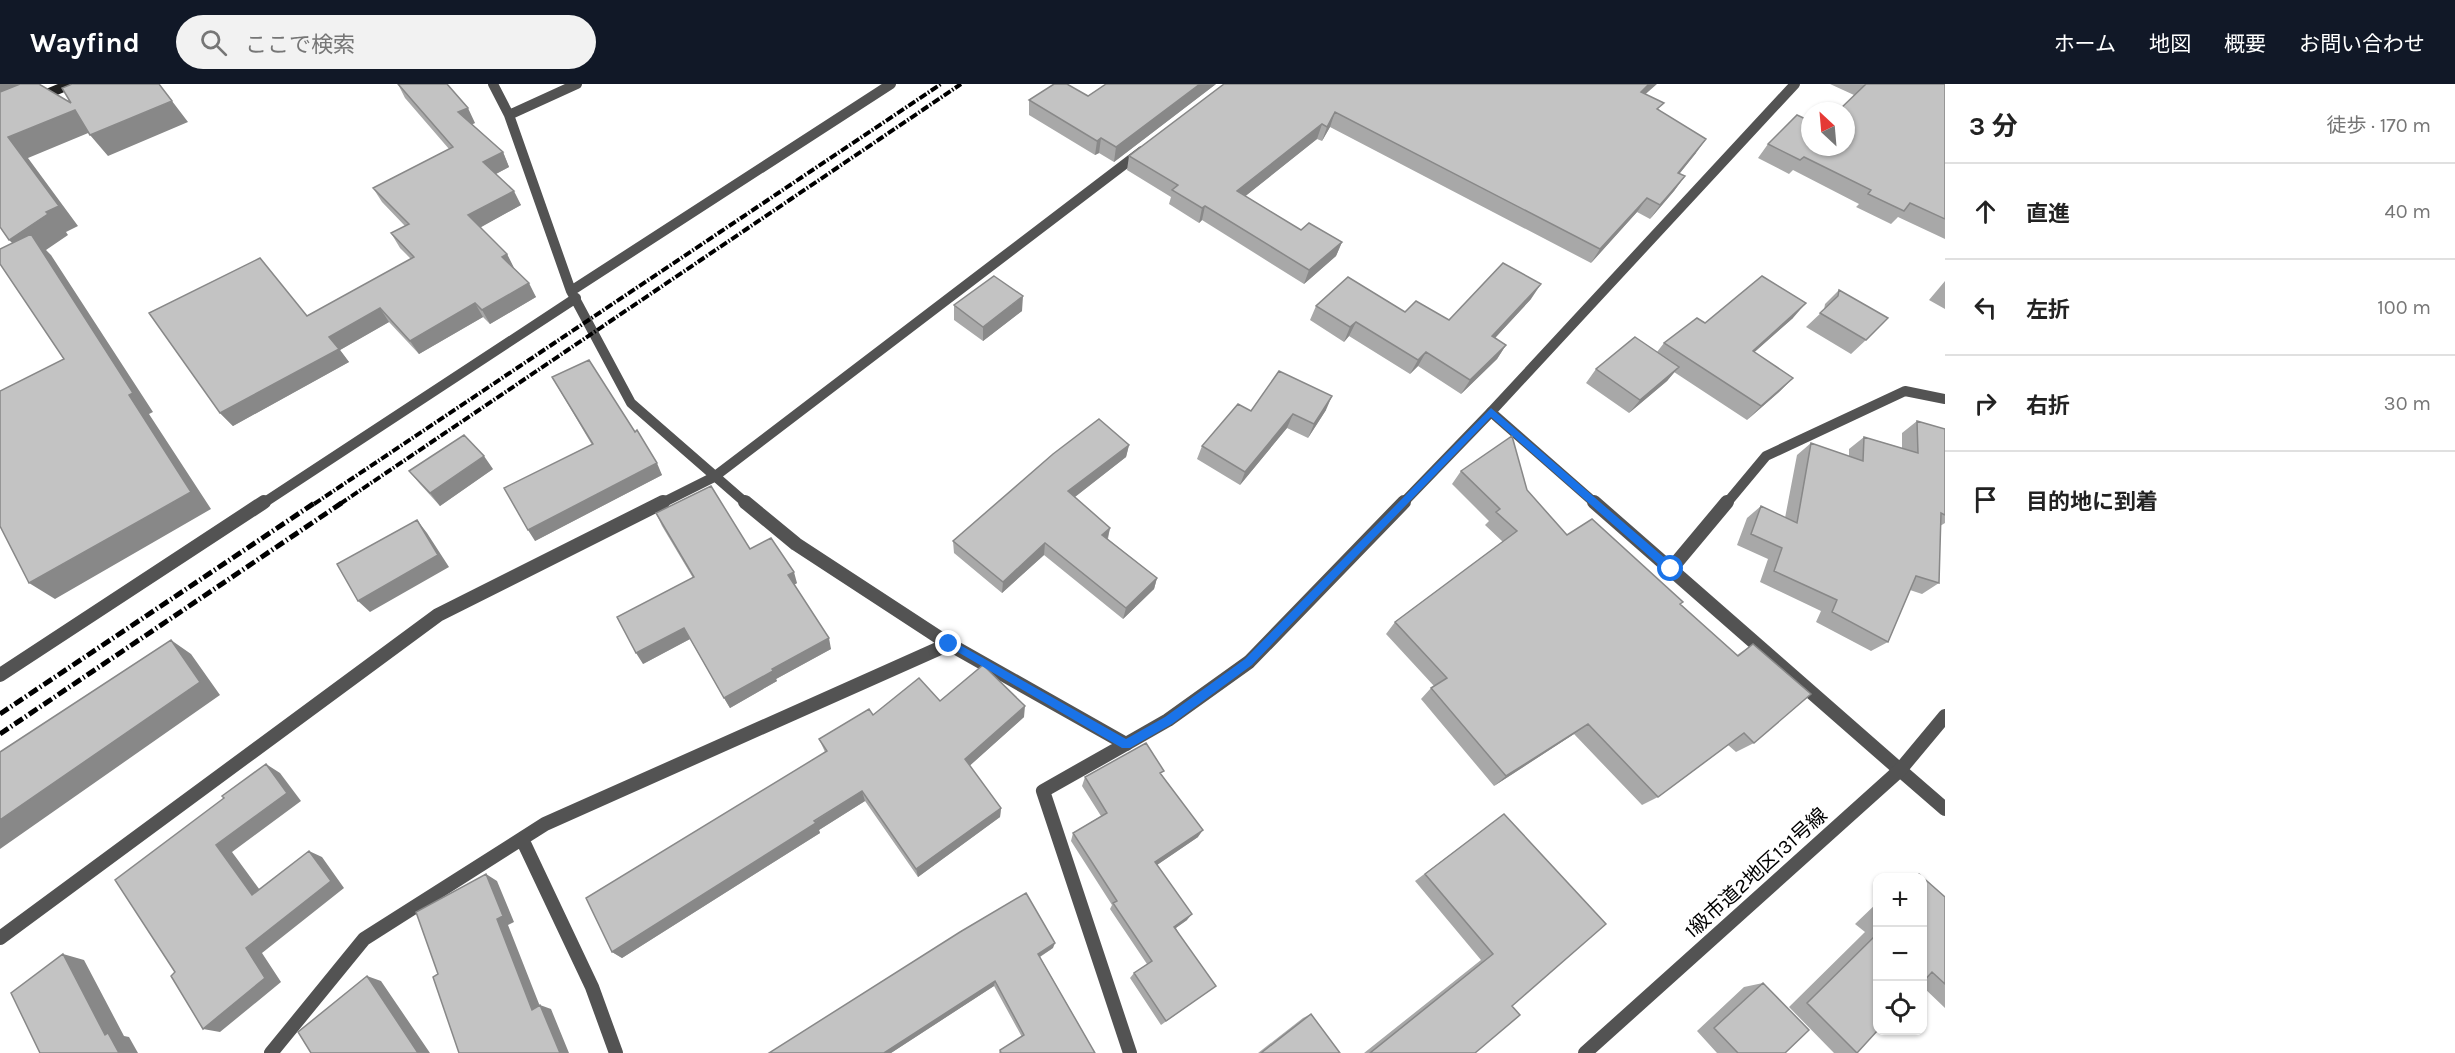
<!DOCTYPE html>
<html lang="ja">
<head>
<meta charset="utf-8">
<style>
	:root { --surface:#fff; --page:#f2f2f2; --text:#222; --muted:#767676; --line:#e0e0e0; --accent:#111827 }
	body { margin:0; font-family:Karla,"Noto Sans JP",sans-serif; background:var(--page); color:var(--text) }
	.controls { position:absolute; right:18px; bottom:18px; display:grid; overflow:hidden; border-radius:12px; box-shadow:0 2px 4px #0004 }
	.controls button { width:54px; height:54px; display:grid; place-items:center; padding:0; border:0; border-bottom:2px solid var(--line); background:var(--surface); color:var(--text); font:30px sans-serif }
	.compass { position:absolute; left:1801px; top:18px; width:54px; height:54px; border-radius:50%; background:var(--surface); box-shadow:0 2px 4px #0004; rotate:334deg }
	.stop { position:absolute; width:18px; height:18px; margin:-14px; border:4px solid #1a73e8; border-radius:50%; background:#fff }
	.stop.end { background:#1a73e8; border-color:#fff; box-shadow:0 2px 6px #0008 }
	.list { margin:0; padding:0; list-style:none }
	h2 { display:flex; justify-content:space-between; align-items:center; height:78px; margin:0; padding:0 24px; font-size:26px }
	h2 small { font-size:20px; font-weight:400; color:var(--muted) }
	.list li { display:grid; grid-template-columns:39px 1fr auto; gap:18px; align-items:center; box-sizing:border-box; height:96px; padding:0 24px; border-top:2px solid var(--line) }
	.list b { display:block; font-size:22px; white-space:nowrap }
	.list em { font-size:20px; font-style:normal; color:var(--muted) }
	.icon { flex:none; width:33px; height:33px; fill:none; stroke:currentColor; stroke-width:2; stroke-linecap:round; stroke-linejoin:round }
	.map { position:relative; flex:none; width:1945px; height:969px; overflow:hidden }
	header { display:flex; align-items:center; gap:36px; box-sizing:border-box; height:84px; padding:0 30px; background:var(--accent); color:#fff }
	header strong { font-size:28px }
	nav { display:flex; gap:33px; margin-inline-start:auto; font-size:21px }
	.search { width:420px; height:54px; background:var(--page); display:flex; align-items:center; gap:15px; box-sizing:border-box; padding:0 21px; border-radius:33px; color:var(--muted); font-size:22px }
	main { display:flex }
	aside { flex:1; background:var(--surface) }
	.map>svg:first-child { display:block }
	.lines { fill:none; stroke-linecap:round; stroke-linejoin:round }
	.service-far1 { stroke:#535353; stroke-width:10 }
	.service { stroke:#535353; stroke-width:14 }
	.minor-far1 { stroke:#535353; stroke-width:10 }
	.minor { stroke:#535353; stroke-width:14 }
	.tertiary { stroke:#535353; stroke-width:14 }
	.secondary { stroke:#202020; stroke-width:10 }
	.rail-far1 { stroke:#000; stroke-width:4; stroke-dasharray:8 2 1.5 2; stroke-linecap:butt }
	.rail { stroke:#000; stroke-width:5; stroke-dasharray:10 3 1.5 3; stroke-linecap:butt }
	.wall { fill:#a8a8a8 }
	.shaded-wall { fill:#888 }
	.building { fill:#c3c3c3; stroke:#888; stroke-width:1.5 }
	.route { fill:#1a73e8 }
	.labels { text-anchor:middle; dominant-baseline:central; stroke-width:4.5; stroke-linejoin:round; paint-order:stroke }
	.street-label { font-size:20px; fill:#000; stroke:#fff }
</style>
</head>
<body>
<header>
<strong>Wayfind</strong>
<div class="search"><svg class="icon" aria-label="search" viewBox="0 0 24 24"><circle cx="10" cy="10" r="6"/><path d="M15 15l6 6"/></svg>ここで検索</div>
<nav><a>ホーム</a><a>地図</a><a>概要</a><a>お問い合わせ</a></nav>
</header>
<main>
<div class="map">
<svg width="1945" height="969" viewBox="0 0 1945 969">
	<rect width="100%" height="100%" fill="#fff"/>
	<g class="lines">
		<path class="service-far1" d="M1491 328 1596 420
			M1726 420 1766 372 1905 307 1945 315"/>
		<path class="service" d="M1594 418 1900 686
			M1671 485 1727 418
			M949 560 1126 660
			M1126 660 1043 707 1130 969"/>
		<path class="minor-far1" d="M493 0 509 31 571 207 631 319 747 420
			M509 31 577 0
			M571 207 891 0
			M262 420 576 214
			M660 420 714 393 1142 67
			M1402 420 1491 328 1795 0"/>
		<path class="minor" d="M745 418 796 460 949 560
			M0 591 264 418
			M1126 660 1168 636 1249 578 1404 418
			M1900 686 1945 725
			M522 755 592 903 616 969
			M0 854 438 531 663 418
			M271 969 364 855 545 740 949 560"/>
		<path class="tertiary" d="M1585 969 1900 686 1945 632"/>
		<path class="secondary" d="M37 14 71 0"/>
		<path class="rail-far1" d="M314 420 941 0
			M340 420 961 0"/>
		<path class="rail" d="M0 630 316 418
			M0 650 343 418"/>
	</g>
	<path class="wall" d="M398 0 475 39 472 40 503 68 509 83 496 90 521 121 480 143 507 170 514 184 536 213 490 240 483 233 419 270 389 238 340 266 349 278 233 342 220 329 307 232 411 175 400 164 391 149 405 142 382 118 373 104 449 65 405 14Z
		M1106 0H1216L1114 78 1099 69 1095 71 1029 31V16L1088 12Z
		M1224 0 1646 10 1696 69 1679 90 1685 92 1674 107 1650 135 1637 128 1591 179 1330 43 1322 57 1317 55 1245 112 1301 146 1342 158 1336 172 1304 200 1202 136 1199 139 1169 120 1171 113 1127 86 1129 72Z
		M1830 0H1945V155L1898 133 1891 140 1856 123 1859 120 1793 86 1789 90 1758 74 1768 60 1810 63 1854 11Z
		M1945 197V225L1929 216Z
		M1839 206 1866 256 1851 270 1806 243 1824 226 1825 220Z
		M1531 215 1495 254 1506 261 1497 275 1461 310 1418 282 1410 290 1349 252 1344 258 1310 236 1316 222 1405 228 1449 236Z
		M954 221 1022 227 983 257 954 236Z
		M1793 234 1754 268 1793 294 1779 308 1747 336 1674 288 1667 297 1629 329 1586 299 1596 285 1657 268 1664 259 1705 239Z
		M552 293 635 348 662 391 535 457 592 361Z
		M1326 326 1308 354 1287 344 1240 401 1197 375 1202 362 1251 327Z
		M1917 337 1945 345V439L1940 442 1939 499 1922 510 1910 506 1888 558 1871 567 1816 538 1821 527 1760 498 1768 475 1737 461 1747 434 1761 422 1785 434 1797 371 1811 359 1849 373V365L1864 353 1902 364V349Z
		M1129 361 1126 373 1075 413 1110 444 1108 455 1157 494 1154 505 1123 535 1044 471 1002 509 954 469 953 457Z
		M493 385 440 422 420 400 409 387Z
		M1461 387 1527 406 1567 451 1680 520 1737 571 1753 560 1754 659 1736 668 1728 661 1658 713 1642 721 1574 650 1494 702 1421 615 1431 604 1434 602 1386 550 1395 538 1503 458 1485 441 1489 437 1452 400Z
		M656 429 750 465 797 499 794 501 831 565 776 595 777 597 730 624 690 555 643 580 693 494 662 442Z
		M873 631 1024 633 969 682 1001 724 1000 733 918 793 865 717 819 746 820 749 622 874 612 868 825 668 819 655Z
		M1162 691 1198 753 1157 781 1187 836 1176 844 1210 906 1161 941 1130 894 1134 889 1147 880 1110 825 1112 821 1071 757 1073 749 1101 732 1082 702 1085 693Z
		M1504 730 1512 922 1475 969H1364L1481 876 1415 797Z
		M1919 790 1945 813V924L1923 903V794H1909Z
		M1878 818V946L1857 969H1834L1789 923 1865 848 1855 840Z
		M1053 864 1040 873 1095 969H999L1000 966 1022 953 994 902 891 969H769Z
		M1763 899 1785 969H1717L1697 947 1744 903Z
		M1311 930 1340 969H1258L1303 934Z"/>
	<path class="shaded-wall" d="M0 0H28L0 23Z
		M1200 0H1216L1114 78 1116 63Z
		M1649 0H1657L1632 22 1641 8Z
		M172 17 188 38 108 72 90 51Z
		M468 24 475 39 465 43 458 28Z
		M75 26 93 47 28 74 78 142 66 148 68 151 46 166 51 171 153 328 149 330 211 425 55 515 29 499 191 408 30 176 9 156 46 128 8 53Z
		M1335 28 1330 43 1322 57 1327 43Z
		M1322 40 1317 55 1233 122 1237 107Z
		M1101 54 1099 69 1095 71 1097 57Z
		M1706 55 1696 69 1668 104 1678 89Z
		M503 68 509 83 490 93 483 78Z
		M1685 92 1674 107 1650 135 1660 121Z
		M514 107 521 121 476 146 468 131Z
		M1647 114 1637 128 1591 179 1600 165Z
		M1205 122 1202 136 1199 139 1202 124Z
		M1342 158 1336 172 1304 200 1309 186Z
		M507 170 514 184 502 173Z
		M529 199 536 213 490 240 482 226Z
		M1541 200 1531 215 1483 267 1492 252Z
		M1023 212 1022 227 983 257V243Z
		M475 219 483 233 419 270 410 257Z
		M1806 219 1793 234 1740 281 1753 267Z
		M380 224 389 238 340 266 349 278 233 342 220 329 329 253Z
		M1356 238 1349 252 1344 258 1350 243Z
		M1506 261 1497 275 1461 310 1470 296Z
		M1426 268 1418 282 1410 290 1418 276Z
		M1679 283 1667 297 1629 329 1640 316Z
		M1793 294 1779 308 1747 336 1761 322Z
		M1332 312 1326 326 1308 354 1314 340Z
		M1293 330 1287 344 1240 401 1245 388Z
		M1129 361 1126 373 1067 419 1068 407Z
		M484 372 493 385 440 422 430 409Z
		M657 379 662 391 535 457 528 446Z
		M417 436 427 449 449 483 370 528 358 517Z
		M1110 444 1107 456 1102 451Z
		M1045 459 1044 471 1002 509 1003 498Z
		M794 488 797 499 792 502 788 491Z
		M1157 494 1154 505 1123 535 1126 524Z
		M684 544 690 555 643 580 636 569Z
		M829 554 831 565 776 595 777 597 730 624 724 614 772 585Z
		M171 556 191 570 220 611 0 765V736Z
		M1025 622 1024 633 965 686V675Z
		M1588 640 1574 650 1494 702 1506 692Z
		M266 680 280 689 301 717 232 768 268 817 252 811 216 761Z
		M862 707 865 717 819 746 820 749 622 874 612 868Z
		M1001 724 1000 733 918 793 916 785Z
		M1203 746 1198 753 1151 785 1155 778Z
		M309 767 322 773 344 804 262 869 281 898 220 948 203 945 246 864Z
		M486 790 497 797 514 838 508 841 543 930 532 926 497 835Z
		M1192 830 1187 836 1170 848 1174 843Z
		M1055 859 1053 864 1036 875 1038 870Z
		M63 870 84 876 124 952 129 953 138 969H119L105 951Z
		M367 892 381 897 430 969H418Z
		M995 897 994 902 891 969H884Z
		M540 921 551 925 569 969H560Z"/>
	<path class="building" d="M20 0H39L71 19 62 4 72 0H159L172 17 90 51 75 26 8 53 59 122 46 128 48 130 9 156 0 143V8Z
		M398 0H447L468 24 458 28 503 68 483 78 514 107 468 131 507 170 502 173 529 199 482 226 475 219 410 257 380 224 329 253 339 265 220 329 149 229 260 174 307 232 414 173 391 149 409 140 373 104 453 63Z
		M1054 0H1067L1088 12 1106 0H1200L1116 63 1101 54 1097 57 1029 16Z
		M1224 0H1649L1641 8 1664 19 1657 25 1706 55 1678 89 1685 92 1660 121 1647 114 1600 165 1335 28 1327 43 1322 40 1237 107 1301 146 1309 139 1342 158 1309 186 1205 122 1202 124 1172 106 1178 101 1129 72Z
		M1866 0H1945V135L1910 119 1904 127 1868 110 1871 106 1804 73 1800 76 1768 60 1797 31 1810 37V63H1846V27H1838Z
		M31 150 133 309 129 311 191 408 29 499 0 442V307L64 275 0 180V165Z
		M1503 179 1541 200 1492 252 1506 261 1470 296 1426 268 1418 276 1356 238 1350 243 1316 222 1348 193 1405 228 1416 217 1449 236Z
		M994 192 1023 212 983 243 954 221Z
		M1762 192 1806 219 1753 267 1793 294 1761 322 1664 259 1697 234 1705 239Z
		M1839 206 1888 234 1866 256 1820 229 1838 212Z
		M1635 253 1679 283 1640 316 1596 285Z
		M589 276 635 348 637 346 657 379 528 446 504 404 593 360 552 293Z
		M1279 287 1332 312 1314 340 1293 330 1245 388 1202 362 1238 320 1251 327Z
		M1099 335 1129 361 1068 407 1110 444 1102 451 1157 494 1126 524 1045 459 1003 498 953 457 1053 370Z
		M1917 337 1945 345V431L1941 429 1939 499 1916 492 1888 558 1832 528 1837 516 1774 487 1782 464 1751 450 1761 422 1797 439 1811 359 1863 377 1864 353 1918 369Z
		M464 351 484 372 430 409 409 387Z
		M1512 352 1527 406 1567 451 1592 435 1683 518 1680 520 1738 572 1753 560 1811 610 1754 659 1744 649 1658 713 1588 640 1506 692 1431 604 1447 594 1395 538 1517 447 1496 428 1500 425 1461 387Z
		M711 402 750 465 771 454 794 488 788 491 829 554 772 585 773 587 724 614 684 544 636 569 617 533 694 493 656 429Z
		M417 436 438 471 358 517 337 480Z
		M171 556 200 598 0 736V668Z
		M983 581 1025 622 965 675 1001 724 916 785 862 707 814 737 816 739 612 868 586 814 827 667 819 655 869 625 873 631 919 594 940 617Z
		M1146 659 1164 687 1160 689 1203 746 1155 778 1192 830 1174 843 1216 902 1166 937 1134 889 1152 877 1113 819 1117 817 1073 749 1107 729 1085 693Z
		M266 680 287 709 216 761 252 811 309 767 331 797 246 864 265 894 203 945 171 892 175 888 115 796 224 714 222 712Z
		M1504 730 1606 840 1512 922 1520 931 1475 969H1370L1493 870 1425 790Z
		M486 790 503 832 497 835 532 926 540 921 560 969H459L433 893 438 890 416 828Z
		M1919 790 1945 813V900L1932 888 1923 898V794H1916Z
		M1026 809 1055 859 1038 870 1095 969H1001L1000 966 1024 951 995 897 884 969H769L960 848Z
		M1878 849V946L1857 969 1807 919Z
		M63 870 105 951 108 949 119 969H40L11 909Z
		M367 892 418 969H311L298 948Z
		M1763 899 1809 946 1785 969H1738L1714 944Z
		M1311 930 1340 969H1261Z"/>
	<path class="route" d="M1491 324 1674 482V488H1667L1491 333 1252 581 1172 640 1130 664H1122L944 560 949 556 953 557 1126 655 1165 633 1245 575Z"/>
	<g class="labels">
		<g class="street-label">
			<text transform="translate(1756 789) rotate(-42)">1級市道2地区131号線</text>
		</g>
	</g>
</svg>
<div class="controls">
<button>+</button>
<button>−</button>
<button><svg class="icon" aria-label="locate" viewBox="0 0 24 24"><circle cx="12" cy="12" r="6"/><path d="M12 2v4M12 18v4M2 12h4M18 12h4"/></svg></button>
</div>
<svg class="compass" viewBox="-18 -18 36 36"><path d="M0-13l5 13h-10z" fill="#e53935"/><path d="M0 13l5-13h-10z" fill="#767676"/></svg>
<div class="stop" style="left:1671px;top:485px"></div>
<div class="stop end" style="left:949px;top:560px"></div>
</div>
<aside>
<h2>3 分<small>徒歩 · 170 m</small></h2>
<ul class="list">
<li><svg class="icon" aria-label="ahead" viewBox="0 0 24 24"><path d="M12 20V5M6 11l6-6 6 6"/></svg><div><b>直進</b></div><em>40 m</em></li>
<li><svg class="icon" aria-label="left" viewBox="0 0 24 24"><path d="M17 20v-9H6M10 6l-5 5 5 5"/></svg><div><b>左折</b></div><em>100 m</em></li>
<li><svg class="icon" aria-label="right" viewBox="0 0 24 24"><path d="M7 20v-9h11M14 6l5 5-5 5"/></svg><div><b>右折</b></div><em>30 m</em></li>
<li><svg class="icon" aria-label="arrive" viewBox="0 0 24 24"><path d="M6 21V4h12l-3 4 3 4H6"/></svg><div><b>目的地に到着</b></div></li>
</ul>
</aside>
</main>
</body>
</html>
